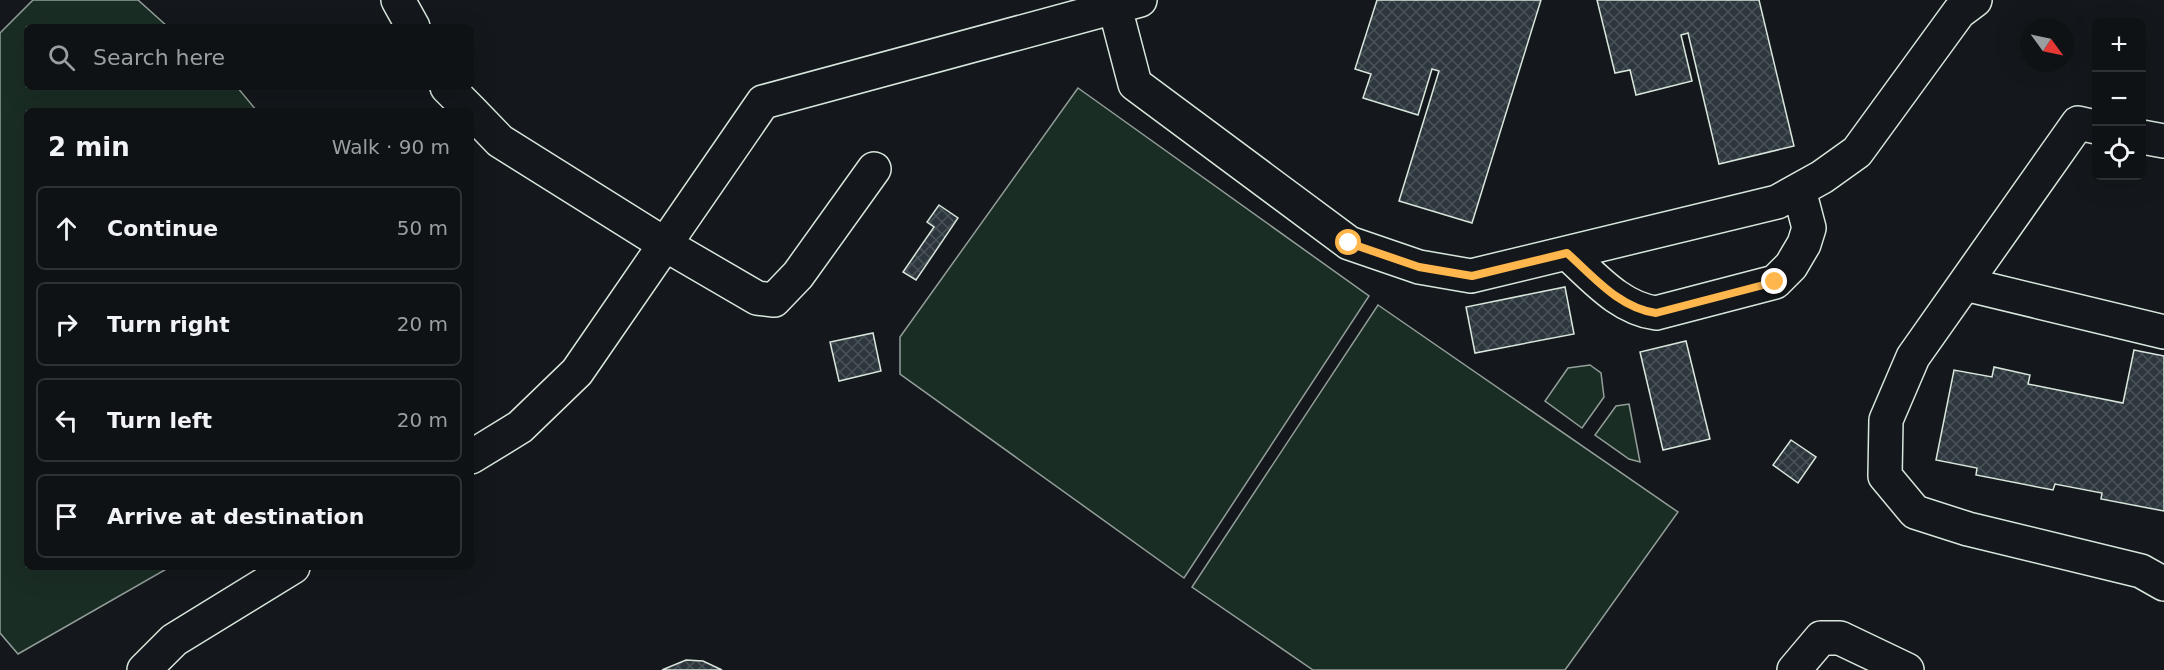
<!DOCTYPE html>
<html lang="en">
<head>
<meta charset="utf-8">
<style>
	:root { --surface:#0f1215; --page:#1d2022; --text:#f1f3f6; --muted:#9b9ea0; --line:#2f3234 }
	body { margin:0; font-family:"DejaVu Sans",sans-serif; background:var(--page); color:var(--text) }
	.controls { position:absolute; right:18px; top:18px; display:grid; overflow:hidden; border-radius:9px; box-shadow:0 6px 24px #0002 }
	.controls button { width:54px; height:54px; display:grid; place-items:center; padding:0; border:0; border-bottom:2px solid var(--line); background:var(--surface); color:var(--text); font:30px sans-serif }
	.compass { position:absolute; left:2020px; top:18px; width:54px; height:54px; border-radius:50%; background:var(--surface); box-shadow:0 6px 24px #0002; rotate:123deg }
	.stop { position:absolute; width:18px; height:18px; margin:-14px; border:4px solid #ffb74d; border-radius:50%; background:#fff }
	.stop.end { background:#ffb74d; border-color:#fff; box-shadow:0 2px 6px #0008 }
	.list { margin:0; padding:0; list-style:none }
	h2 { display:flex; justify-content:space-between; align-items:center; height:78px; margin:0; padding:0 24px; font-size:26px }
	h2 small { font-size:20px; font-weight:400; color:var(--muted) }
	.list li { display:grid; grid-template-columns:39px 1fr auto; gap:18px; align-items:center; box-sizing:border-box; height:84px; margin:0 12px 12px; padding:0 12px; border:2px solid var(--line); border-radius:9px }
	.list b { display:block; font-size:22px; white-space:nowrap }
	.list em { font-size:20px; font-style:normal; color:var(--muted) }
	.icon { flex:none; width:33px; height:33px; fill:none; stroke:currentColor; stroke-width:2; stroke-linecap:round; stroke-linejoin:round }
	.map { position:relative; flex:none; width:2164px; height:670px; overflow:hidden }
	.search { position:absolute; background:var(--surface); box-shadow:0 6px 24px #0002; left:24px; top:24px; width:450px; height:66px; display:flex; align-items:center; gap:15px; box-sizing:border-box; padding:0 21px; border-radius:9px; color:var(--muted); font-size:22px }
	.panel { position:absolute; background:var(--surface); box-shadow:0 6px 24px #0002; left:24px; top:108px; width:450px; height:462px; border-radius:9px }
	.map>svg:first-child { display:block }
	.green { fill:#1a2d24; stroke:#939e99; stroke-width:1.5 }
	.building { fill:url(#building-cross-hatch); stroke:#d8e6dc; stroke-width:1.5 }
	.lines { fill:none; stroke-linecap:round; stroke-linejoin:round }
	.minor-casing { stroke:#d8e6dc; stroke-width:36 }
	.minor { stroke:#14181c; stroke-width:33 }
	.route { stroke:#ffb74d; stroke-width:8 }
</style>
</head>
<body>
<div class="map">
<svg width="2164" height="670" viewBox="0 0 2164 670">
	<defs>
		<pattern id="building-cross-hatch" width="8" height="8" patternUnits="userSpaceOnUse" patternTransform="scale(1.5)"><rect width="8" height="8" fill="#2c363c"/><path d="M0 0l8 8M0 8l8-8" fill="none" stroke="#4a5358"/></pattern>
	</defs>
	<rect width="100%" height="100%" fill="#14181c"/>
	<path class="green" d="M33 0H138L168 27H27V87H237L257 111H27V567H170L18 654 0 633V33Z
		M1078 88 1369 296 1184 578 900 374V337Z
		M1378 305 1678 512 1565 670H1313L1192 587Z
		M1590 365 1601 373 1604 397 1582 428 1545 401 1568 368Z
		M1629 404 1640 462 1629 459 1595 435 1616 406Z"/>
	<path class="building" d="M1377 0H1541L1472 223 1399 201 1439 71 1432 69 1418 115 1363 98 1371 74 1355 69Z
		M1597 0H1759L1794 146 1719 164 1688 33 1681 35 1692 81 1636 95 1630 70 1615 73Z
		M939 205 958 218 916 280 903 272 934 227 927 222Z
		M1565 287 1574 334 1475 353 1466 307Z
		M873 333 881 371 839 381 830 342Z
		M1686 341 1710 439 1663 450 1640 352Z
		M2134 350 2164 356V511L2101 499 2102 493 2055 484 2053 490 1976 475 1977 468 1936 460 1954 370 1992 377 1994 367 2030 375 2028 384 2123 403Z
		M1791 440 1816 457 1798 483 1773 465Z
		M686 660 703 661 722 670H662Z"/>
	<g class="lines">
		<g class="minor-casing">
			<path id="minor" d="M398 0 413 27
				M1113 0 1135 84 1349 243 1419 267 1471 276 1777 202 1822 177 1857 152 1959 12 1975 0
				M447 87 471 111
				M471 111 500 141 666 245 757 298 774 300 798 275 874 169
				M2096 127 2078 123 1913 357 1886 420 1885 476 1915 512 1968 529 2141 571 2164 584
				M2142 137 2164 141
				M1567 253C1593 276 1619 308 1656 313L1775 282 1791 266 1804 244 1809 228 1799 190
				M1965 284 2164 332
				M471 457 520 427 577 372 763 102 1140 0
				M144 670 174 640 293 567
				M1794 670 1821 638H1840L1907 670"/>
		</g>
		<use href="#minor" class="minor"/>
	</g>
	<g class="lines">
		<path class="route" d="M1349 243 1419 267 1472 276 1567 253C1593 276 1619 308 1656 313L1775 282"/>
	</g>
</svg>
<div class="controls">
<button>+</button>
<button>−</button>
<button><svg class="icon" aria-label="locate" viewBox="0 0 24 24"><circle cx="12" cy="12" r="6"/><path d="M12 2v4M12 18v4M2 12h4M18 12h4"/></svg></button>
</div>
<svg class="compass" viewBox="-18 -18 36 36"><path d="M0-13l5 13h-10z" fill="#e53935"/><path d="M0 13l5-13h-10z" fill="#9b9ea0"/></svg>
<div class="stop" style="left:1349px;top:243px"></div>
<div class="stop end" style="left:1775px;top:282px"></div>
<div class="search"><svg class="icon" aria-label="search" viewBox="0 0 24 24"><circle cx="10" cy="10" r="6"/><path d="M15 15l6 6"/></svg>Search here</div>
<section class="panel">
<h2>2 min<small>Walk · 90 m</small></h2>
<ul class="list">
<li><svg class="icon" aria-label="ahead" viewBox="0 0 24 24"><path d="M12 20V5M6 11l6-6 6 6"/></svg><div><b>Continue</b></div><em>50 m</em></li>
<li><svg class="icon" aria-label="right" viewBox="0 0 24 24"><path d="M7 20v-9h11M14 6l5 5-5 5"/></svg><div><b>Turn right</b></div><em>20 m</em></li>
<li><svg class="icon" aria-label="left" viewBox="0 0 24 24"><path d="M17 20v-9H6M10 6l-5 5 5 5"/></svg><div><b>Turn left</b></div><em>20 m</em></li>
<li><svg class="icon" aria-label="arrive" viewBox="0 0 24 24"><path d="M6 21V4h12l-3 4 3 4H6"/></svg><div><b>Arrive at destination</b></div></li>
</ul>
</section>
</div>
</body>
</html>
